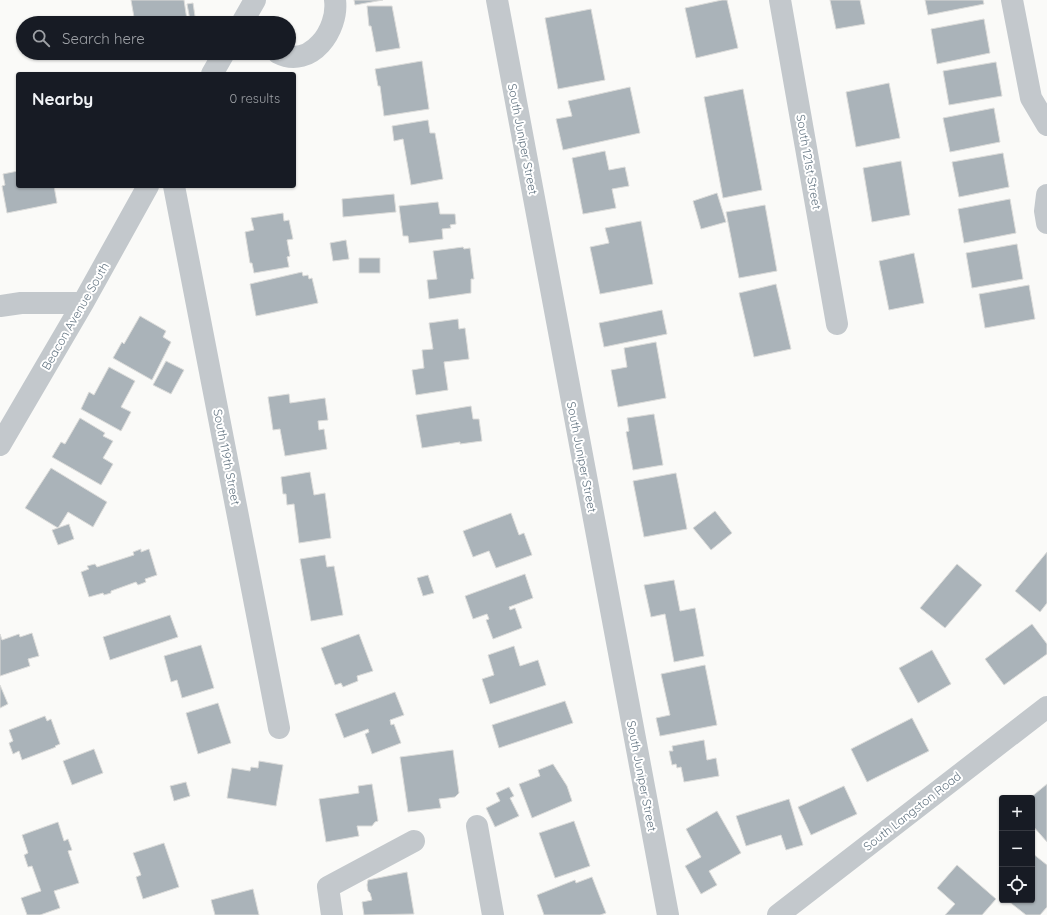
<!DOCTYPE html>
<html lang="en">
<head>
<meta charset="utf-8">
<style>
	:root { --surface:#171b24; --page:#242831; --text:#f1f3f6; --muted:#9ea1a6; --line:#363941 }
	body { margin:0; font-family:Quicksand,sans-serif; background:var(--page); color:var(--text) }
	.controls { position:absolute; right:12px; bottom:12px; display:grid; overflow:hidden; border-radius:4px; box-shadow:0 1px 3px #0004 }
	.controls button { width:36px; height:36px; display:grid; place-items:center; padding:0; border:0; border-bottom:1px solid var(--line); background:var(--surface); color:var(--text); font:20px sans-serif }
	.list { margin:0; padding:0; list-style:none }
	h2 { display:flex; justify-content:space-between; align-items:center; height:52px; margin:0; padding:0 16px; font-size:17px }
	h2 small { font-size:13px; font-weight:400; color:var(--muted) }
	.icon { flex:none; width:22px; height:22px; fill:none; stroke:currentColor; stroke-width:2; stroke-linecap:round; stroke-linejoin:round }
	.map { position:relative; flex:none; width:1047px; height:915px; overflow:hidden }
	.search { position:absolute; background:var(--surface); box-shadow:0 1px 3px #0004; left:16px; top:16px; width:280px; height:44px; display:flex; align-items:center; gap:10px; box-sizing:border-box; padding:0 14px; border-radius:22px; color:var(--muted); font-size:15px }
	.panel { position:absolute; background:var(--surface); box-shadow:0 1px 3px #0004; left:16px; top:72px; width:280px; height:116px; border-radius:4px }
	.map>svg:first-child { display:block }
	.building { fill:#aab3b9; stroke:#dcdcda }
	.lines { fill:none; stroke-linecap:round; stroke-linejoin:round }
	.minor { stroke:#c3c8cc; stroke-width:22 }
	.labels { text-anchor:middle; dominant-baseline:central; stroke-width:4; stroke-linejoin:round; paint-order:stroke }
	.street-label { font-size:12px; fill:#657683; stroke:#fff }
</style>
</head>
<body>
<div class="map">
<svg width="1047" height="915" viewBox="0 0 1047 915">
	<rect width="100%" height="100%" fill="#fafaf8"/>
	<path class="building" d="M131 0H184L187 20H190L187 4 193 3 196 23H135Z
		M354 0H383L355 5Z
		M722 0H727L738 48 696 58 685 8Z
		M830 0H860L865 24 836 29Z
		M925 0H983L984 4 928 15Z
		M367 6H392L400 48 376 52 371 26H369Z
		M591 9 605 80 558 89 545 18Z
		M984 19 990 53 937 64 931 29Z
		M422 61 429 109 384 116 380 86H378L375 69Z
		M996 62 1002 96 949 105 943 71Z
		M889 83 900 138 856 147 846 92Z
		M630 87 640 133 563 150 556 119 572 116 568 101Z
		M743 89 762 190 723 198 704 97Z
		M994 108 1000 142 950 152 943 118Z
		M428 120 430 133H435L443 179 411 185 403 139 394 141 392 126Z
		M605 151 609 170 625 167 629 186 612 189 616 208 583 214 572 158Z
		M1003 153 1009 187 959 197 952 162Z
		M901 161 910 215 872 222 863 168Z
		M18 171V186H54L57 203 7 213 2 186 5 185 3 174Z
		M717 193 726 222 701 229 693 201Z
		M394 194 396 212 343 217 342 199Z
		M1010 199 1016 233 964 243 958 209Z
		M438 202 440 214H455L456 224 450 225 451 228 442 229 443 239 409 243 408 236H403L399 206Z
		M765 205 777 271 739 278 726 212Z
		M283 213 284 221 289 220 293 239 287 240 290 256 287 257 289 267 254 273 252 263H250L245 232 254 230 251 218Z
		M641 221 653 284 600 294 590 247 609 243 605 228Z
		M346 240 349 259 333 261 330 243Z
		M1017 244 1023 279 972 288 966 253Z
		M463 247 464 249 470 248 474 279H471V293L429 299 427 280 437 279 433 251Z
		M914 253 924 303 889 310 879 261Z
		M359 258H380V273H359Z
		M302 272 303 276 308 275 309 279 312 278 318 303 256 316 250 284Z
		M776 284 791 349 754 357 739 293Z
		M1029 285 1035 319 985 328 979 294Z
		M662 310 667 334 604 347 599 323Z
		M140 316 166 331 163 337 171 342 152 380 113 358 122 342 124 344Z
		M458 319 459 329 465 328 469 359 444 362 448 390 416 395 412 370 424 368 422 350 433 349 429 323Z
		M656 342 666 398 618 407 611 370 627 367 624 348Z
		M166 361 184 370 171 394 153 385Z
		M109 367 135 381 121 407 131 412 121 431 81 409 89 392 94 395Z
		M289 394 290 403 325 398 328 420 318 421 319 430 324 429 327 449 285 456 280 429 273 430 268 397Z
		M471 406 473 419H479L482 441 460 444V442L422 448 416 415Z
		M654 414 663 465 633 470 626 432 629 431 627 418Z
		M80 418 105 433 103 436 113 441 103 458 113 464 101 485 52 457 61 442 65 444Z
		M51 468 107 502 93 527 68 512 58 528 25 508Z
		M310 472 314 495 325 493 331 538 299 543 294 504 287 505 286 494H283L281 477Z
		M676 473 687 529 644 537 633 481Z
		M715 511 732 533 711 550 693 528Z
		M511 513 519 535 524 533 532 555 496 568 489 551 473 557 463 531Z
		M69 524 74 539 58 545 52 530Z
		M141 549V552L149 549 157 575 145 579 146 582 138 585 136 582 111 591V593L104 595 103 593 89 597 81 572 89 569 87 566 95 564 97 567 134 555 133 552Z
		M1047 552V603L1040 612 1015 591Z
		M325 555 327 567 334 566 343 615 311 621 300 559Z
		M957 564 982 585 945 628 920 608Z
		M525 574 533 598 509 607 510 610 515 608 522 628 493 639 486 620 489 619 487 614 473 619 465 596Z
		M428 575 434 593 423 596 417 578Z
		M674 580 680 611 695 608 704 656 674 662 665 614 651 617 644 585Z
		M170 615 178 637 110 660 103 637Z
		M1032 624 1047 644V654L1004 685 985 659Z
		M32 633 39 656 28 659 30 666 0 676V634L2 640 19 634 20 637Z
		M359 634 373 671 357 676 358 681 343 687 341 683 335 685 321 648Z
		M201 645 214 688 182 698 177 680 171 682 164 656Z
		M514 646 520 666 538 660 546 685 490 704 482 679 494 675 488 655Z
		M932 650 951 684 918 703 899 668Z
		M705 665 717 725 660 736 656 718 670 715 661 674Z
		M0 685 8 704 0 708Z
		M395 692 404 715 390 720 391 725 394 724 401 743 372 754 365 734 369 732 368 729 344 738 335 714Z
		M565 701 573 723 499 748 492 725Z
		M218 703 231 743 198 754 186 713Z
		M45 716 47 721 51 719 60 744 55 746 56 747 22 760 19 751 13 754 9 743 13 741 9 730Z
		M912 718 929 751 867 782 851 749Z
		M704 740 707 760 716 758 719 776 684 782 681 767 677 768 676 764 672 765 669 751H673L672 746Z
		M94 749 103 773 72 785 63 761Z
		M453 750 459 793 455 797 439 799 441 808 408 812 400 757Z
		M259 761 283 765 276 806 227 798 232 768 250 771 251 767 258 768Z
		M553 764 567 786 572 801 532 818 519 784 540 776 538 770Z
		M186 782 190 796 174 801 170 786Z
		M372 784 378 821 375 822 372 826H357L359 836 326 842 319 799 359 793 358 786Z
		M1047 784V842L1032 825V798H1030Z
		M844 786 857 814 811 835 798 807Z
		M509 787 514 796 510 798 519 816 495 827 486 808 500 801 496 793Z
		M789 799 803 845 786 850 781 835 746 846 736 816Z
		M717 811 741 853 709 871 717 885 701 894 685 866 701 857 686 829Z
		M574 821 590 866 555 878 539 833Z
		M58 822 64 841 68 839 72 850 68 851 79 883 54 891 60 908 40 915H27L21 898 41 891 32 866 28 867 24 855 28 853 22 835Z
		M164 843 179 887 143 899 136 877 141 875 133 853Z
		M1032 853 1047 865V907L1040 915H1026L1007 900H1032Z
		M957 865 996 899 982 915H945L955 904 937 888Z
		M407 872 414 914 364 915 362 902 372 900 370 893 368 891 367 885 368 880Z
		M592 877 606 913 600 915H544L537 895 575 880 576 883Z
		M253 889 259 915H215L211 900Z"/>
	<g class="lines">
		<path class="minor" d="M497 0 668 915
			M780 0 837 324
			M1012 0 1031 98 1047 125
			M242 23 255 0
			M278 53C311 70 339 29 335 0
			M212 74 224 53
			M174 186 279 728
			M1047 195 1045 211 1047 223
			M0 306 21 303H83
			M0 445 83 303 148 186
			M477 826 493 915
			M332 915 328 887 414 841
			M778 915 1047 707"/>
	</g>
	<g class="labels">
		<g class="street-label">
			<text transform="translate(523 139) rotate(79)">South Juniper Street</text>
			<text transform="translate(809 162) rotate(80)">South 121st Street</text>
			<text transform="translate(75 316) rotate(-60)">Beacon Avenue South</text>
			<text transform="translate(227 457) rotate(79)">South 119th Street</text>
			<text transform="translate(582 457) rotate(79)">South Juniper Street</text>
			<text transform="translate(642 776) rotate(79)">South Juniper Street</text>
			<text transform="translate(912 811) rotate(-38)">South Langston Road</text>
		</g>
	</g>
</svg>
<div class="controls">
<button>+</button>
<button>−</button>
<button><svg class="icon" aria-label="locate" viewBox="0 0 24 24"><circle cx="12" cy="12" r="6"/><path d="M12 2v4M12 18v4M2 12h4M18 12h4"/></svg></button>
</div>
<div class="search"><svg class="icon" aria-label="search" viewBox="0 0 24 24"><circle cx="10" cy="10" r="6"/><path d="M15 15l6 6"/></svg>Search here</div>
<section class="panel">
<h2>Nearby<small>0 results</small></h2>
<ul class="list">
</ul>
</section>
</div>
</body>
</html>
